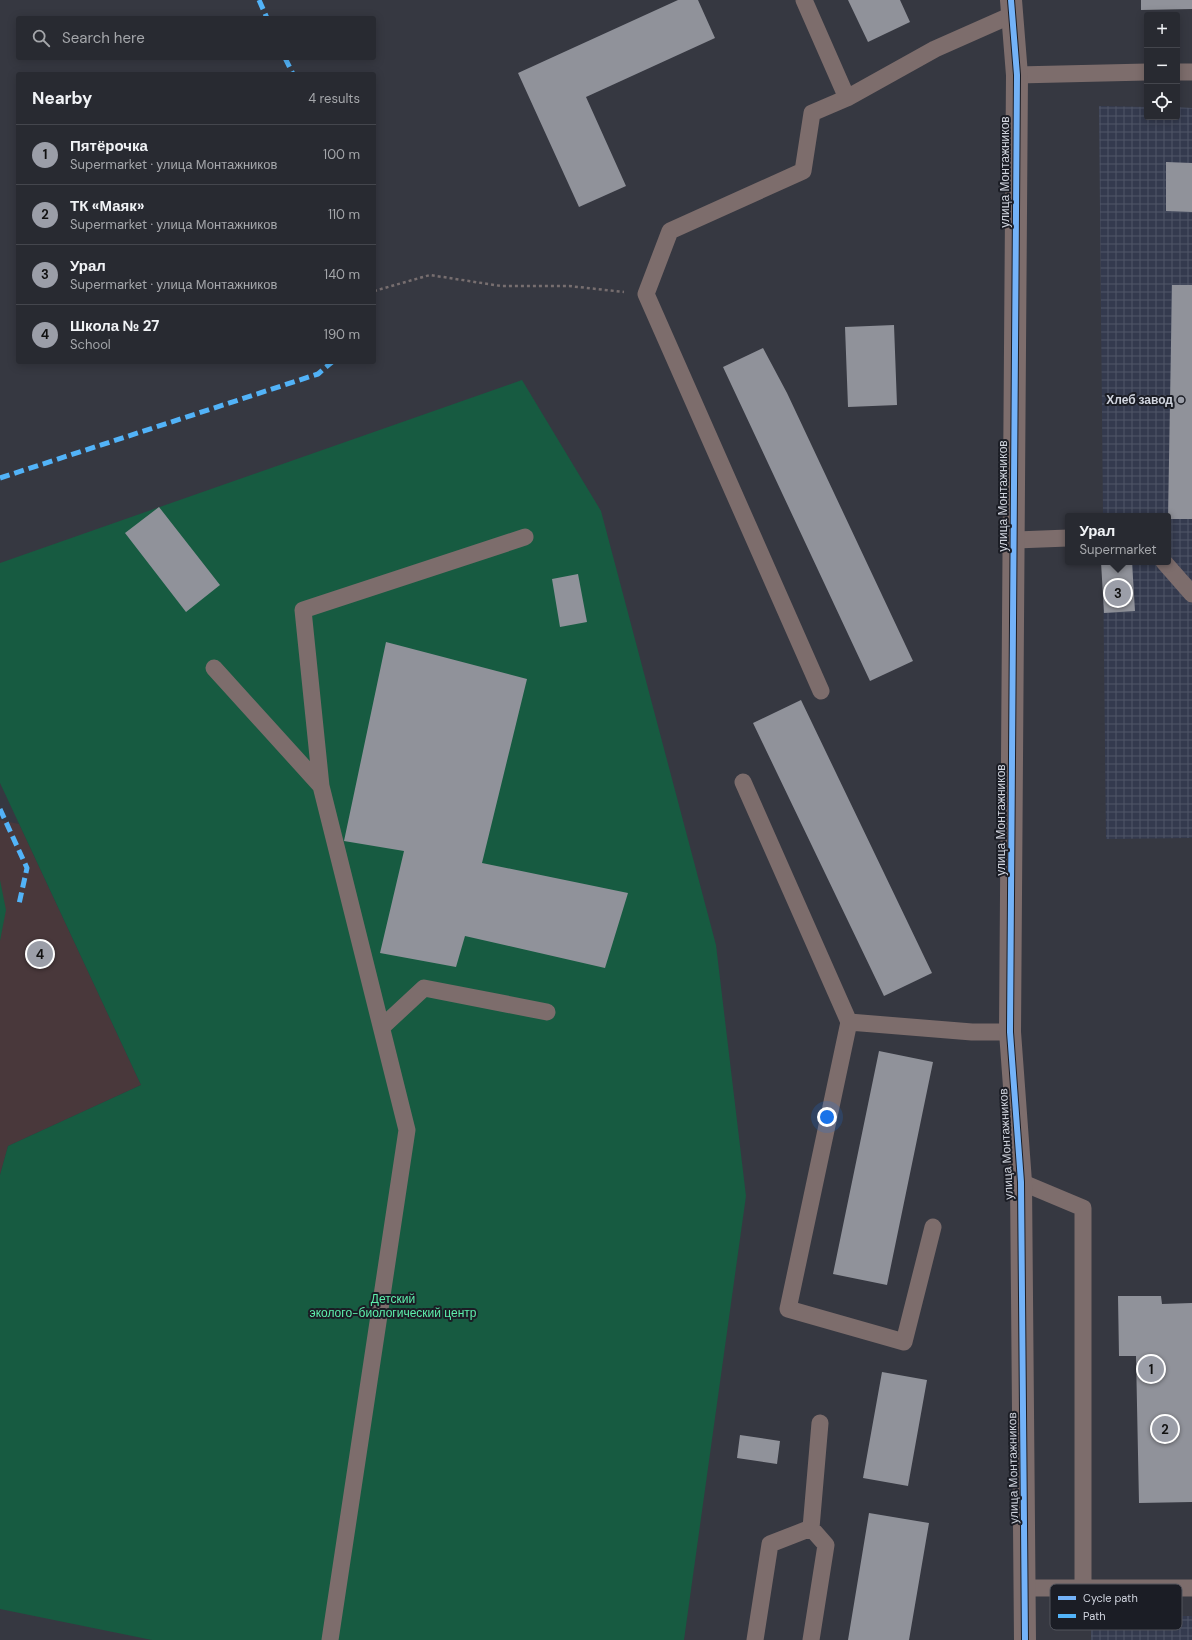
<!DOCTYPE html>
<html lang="en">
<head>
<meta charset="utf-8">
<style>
	:root { --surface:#282a31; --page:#34363d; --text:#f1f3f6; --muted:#a5a7ab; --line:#44464d; --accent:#9b9ea8 }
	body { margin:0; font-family:"DM Sans",sans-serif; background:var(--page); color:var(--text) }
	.controls { position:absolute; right:12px; top:12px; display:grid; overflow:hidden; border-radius:4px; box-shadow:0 2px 10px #0003 }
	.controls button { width:36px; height:36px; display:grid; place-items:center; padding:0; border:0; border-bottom:1px solid var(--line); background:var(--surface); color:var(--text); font:20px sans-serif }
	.you { position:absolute; left:827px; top:1117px; width:14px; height:14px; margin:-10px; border:3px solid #fff; border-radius:50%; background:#1a73e8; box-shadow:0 0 0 6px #1a73e833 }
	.badge { display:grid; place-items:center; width:26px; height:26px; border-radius:50%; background:var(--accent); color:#111; font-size:13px; font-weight:700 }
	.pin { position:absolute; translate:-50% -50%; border:2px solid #fff; box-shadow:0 1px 4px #0006 }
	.popup { position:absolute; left:1065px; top:513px; width:106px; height:52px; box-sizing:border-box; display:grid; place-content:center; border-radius:4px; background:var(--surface); filter:drop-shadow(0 1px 3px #0005); font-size:13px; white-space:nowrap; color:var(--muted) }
	.popup b { font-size:15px; color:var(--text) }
	.popup::after { content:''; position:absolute; left:50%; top:100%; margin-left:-8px; border:8px solid transparent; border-top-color:var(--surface) }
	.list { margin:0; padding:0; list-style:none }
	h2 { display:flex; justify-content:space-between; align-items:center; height:52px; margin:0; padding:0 16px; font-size:17px }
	h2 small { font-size:13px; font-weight:400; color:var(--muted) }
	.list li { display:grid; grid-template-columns:26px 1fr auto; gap:12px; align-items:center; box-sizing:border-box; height:60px; padding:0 16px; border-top:1px solid var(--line) }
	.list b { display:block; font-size:15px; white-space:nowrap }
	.list p { margin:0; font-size:13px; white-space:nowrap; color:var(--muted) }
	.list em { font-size:13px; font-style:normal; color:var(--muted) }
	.icon { flex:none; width:22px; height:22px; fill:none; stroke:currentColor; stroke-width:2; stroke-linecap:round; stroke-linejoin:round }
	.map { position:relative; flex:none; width:1192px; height:1640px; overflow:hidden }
	.search { position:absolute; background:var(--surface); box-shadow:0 2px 10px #0003; left:16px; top:16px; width:360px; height:44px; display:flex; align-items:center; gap:10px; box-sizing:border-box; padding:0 14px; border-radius:4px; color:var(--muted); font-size:15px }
	.panel { position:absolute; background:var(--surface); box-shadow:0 2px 10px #0003; left:16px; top:72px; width:360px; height:292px; border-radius:4px }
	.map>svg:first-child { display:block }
	.industrial { fill:url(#industrial-grid) }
	.education { fill:#49383b }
	.garden { fill:#175b41 }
	.building { fill:#90929a }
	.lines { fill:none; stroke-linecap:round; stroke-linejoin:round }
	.path { stroke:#776e6f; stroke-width:2.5; stroke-dasharray:3 3; stroke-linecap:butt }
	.service { stroke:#7d6d6c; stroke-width:17 }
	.tertiary { stroke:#7d6d6c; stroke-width:22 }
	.quiet { stroke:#52b3f8; stroke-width:5; stroke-dasharray:10 5; stroke-linecap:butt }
	.cycleway-casing { stroke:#1b1d25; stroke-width:8 }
	.cycleway { stroke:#73b2f8; stroke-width:6 }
	.poi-dot { fill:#9b9ea8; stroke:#1b1d25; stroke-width:1.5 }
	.labels { text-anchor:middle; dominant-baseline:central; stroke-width:4; stroke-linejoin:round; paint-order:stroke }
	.street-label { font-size:12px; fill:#d1d5df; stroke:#1b1d25 }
	.poi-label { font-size:12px; font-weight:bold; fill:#d1d5df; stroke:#1b1d25; text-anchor:end }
	.park-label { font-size:12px; fill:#5defac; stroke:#1b1d25 }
	.key { fill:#1b1d25; stroke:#52545d; stroke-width:1 }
	.key-label { font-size:11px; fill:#d1d5df }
</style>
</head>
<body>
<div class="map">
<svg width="1192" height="1640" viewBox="0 0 1192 1640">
	<defs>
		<pattern id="industrial-grid" width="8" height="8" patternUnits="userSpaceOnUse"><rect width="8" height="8" fill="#343a4e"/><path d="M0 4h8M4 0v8" fill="none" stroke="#505667"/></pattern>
	</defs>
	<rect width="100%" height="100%" fill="#363841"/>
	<path class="industrial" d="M1099 106 1147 107V117H1177V107L1192 108V838L1106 839 1103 562H1168V516H1103Z
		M1091 1616H1192V1640H1091Z"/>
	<path class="education" d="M0 820 19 824 141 1085 8 1146 0 1175Z"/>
	<path class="garden" d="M522 380 601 511 716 945 746 1196 684 1640H152L0 1609V1175L8 1146 141 1085 0 783V563Z
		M0 880 6 910 0 941Z"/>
	<path class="building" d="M678 0H698L715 38 586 97 626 186 579 207 518 73Z
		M848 0H900L910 22 868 42Z
		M1141 0H1192V9L1141 10Z
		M1166 162 1192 163V212L1166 211Z
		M1172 285H1192V519H1168Z
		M894 325 897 405 848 407 845 327Z
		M763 348 787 393 913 661 870 681 723 367Z
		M159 507 220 585 186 612 125 533Z
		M1101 562H1132L1135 611 1104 613Z
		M578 574 587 622 560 627 552 579Z
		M386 642 527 679 482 863 628 893 605 968 465 936 456 967 380 953 404 851 344 841Z
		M801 700 932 973 884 996 753 723Z
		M879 1051 933 1062 887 1285 833 1274Z
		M1118 1296H1161L1162 1304 1192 1303V1502L1139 1503 1136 1356H1119Z
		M882 1372 927 1380 908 1486 863 1478Z
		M740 1435 780 1441 777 1464 737 1458Z
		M869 1513 929 1523 909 1640H848Z"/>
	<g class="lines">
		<path class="path" d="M374 291 430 275 501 286H569L624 292"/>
		<path class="service" d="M804 0 847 98
			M1177 72H1192
			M1017 75 1147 72
			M1014 540 1068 538
			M1164 562 1192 594
			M214 668 321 786 407 1130 330 1640
			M821 691 646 294 670 231 803 171 812 113 847 98 935 49 1014 14
			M743 782 849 1022 788 1309 904 1342 933 1227
			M321 786 303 610 525 537
			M849 1022 972 1032H1010
			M382 1027 424 988 547 1012
			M1021 1182 1083 1208V1588
			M1026 1588H1192
			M755 1640 770 1544 811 1528
			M811 1640 826 1545 811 1528 820 1423"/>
		<path class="tertiary" d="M1011 0 1017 75 1010 1032 1021 1182 1025 1640"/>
		<path class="quiet" d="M259 0 267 18
			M285 58 293 74
			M0 478 318 374 332 362
			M0 809 27 868 19 904"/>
		<g class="cycleway-casing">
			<path id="cycleway" d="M1011 0 1017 75 1010 1032 1021 1182 1025 1640"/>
		</g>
		<use href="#cycleway" class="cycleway"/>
	</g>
	<circle class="poi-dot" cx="1181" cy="400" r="4"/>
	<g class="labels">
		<g class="street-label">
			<text transform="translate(1005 172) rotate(-90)">улица Монтажников</text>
			<text transform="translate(1003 496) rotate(-90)">улица Монтажников</text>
			<text transform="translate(1001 820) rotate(-90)">улица Монтажников</text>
			<text transform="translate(1006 1144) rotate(-93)">улица Монтажников</text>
			<text transform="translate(1013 1468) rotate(-91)">улица Монтажников</text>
		</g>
		<g class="poi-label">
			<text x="1173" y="400">Хлеб завод</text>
		</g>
		<g class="park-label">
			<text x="393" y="1299">Детский<tspan x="393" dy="14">эколого-биологический центр</tspan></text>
		</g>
	</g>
	<rect x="1050" y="1584" width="132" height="46" rx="6" class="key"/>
	<rect x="1058" y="1596" width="18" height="4" fill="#73b2f8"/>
	<rect x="1058" y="1614" width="18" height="4" fill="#52b3f8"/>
	<g class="key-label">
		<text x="1083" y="1602">Cycle path</text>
		<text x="1083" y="1620">Path</text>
	</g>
</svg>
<div class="controls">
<button>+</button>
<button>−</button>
<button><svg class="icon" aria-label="locate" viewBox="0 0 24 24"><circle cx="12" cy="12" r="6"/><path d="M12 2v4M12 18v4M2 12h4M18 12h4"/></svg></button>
</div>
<div class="you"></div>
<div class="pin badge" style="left:1151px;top:1369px">1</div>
<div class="pin badge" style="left:1165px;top:1429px">2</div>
<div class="pin badge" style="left:1118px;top:593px">3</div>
<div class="popup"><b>Урал</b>Supermarket</div>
<div class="pin badge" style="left:40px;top:954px">4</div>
<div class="search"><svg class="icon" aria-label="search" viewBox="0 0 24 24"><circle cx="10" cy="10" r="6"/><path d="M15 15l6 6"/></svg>Search here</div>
<section class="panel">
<h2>Nearby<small>4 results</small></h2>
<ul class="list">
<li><span class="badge">1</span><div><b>Пятёрочка</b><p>Supermarket · улица Монтажников</p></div><em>100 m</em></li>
<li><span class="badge">2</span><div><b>ТК «Маяк»</b><p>Supermarket · улица Монтажников</p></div><em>110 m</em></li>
<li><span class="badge">3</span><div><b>Урал</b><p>Supermarket · улица Монтажников</p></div><em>140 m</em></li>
<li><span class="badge">4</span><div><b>Школа № 27</b><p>School</p></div><em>190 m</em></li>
</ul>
</section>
</div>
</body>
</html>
